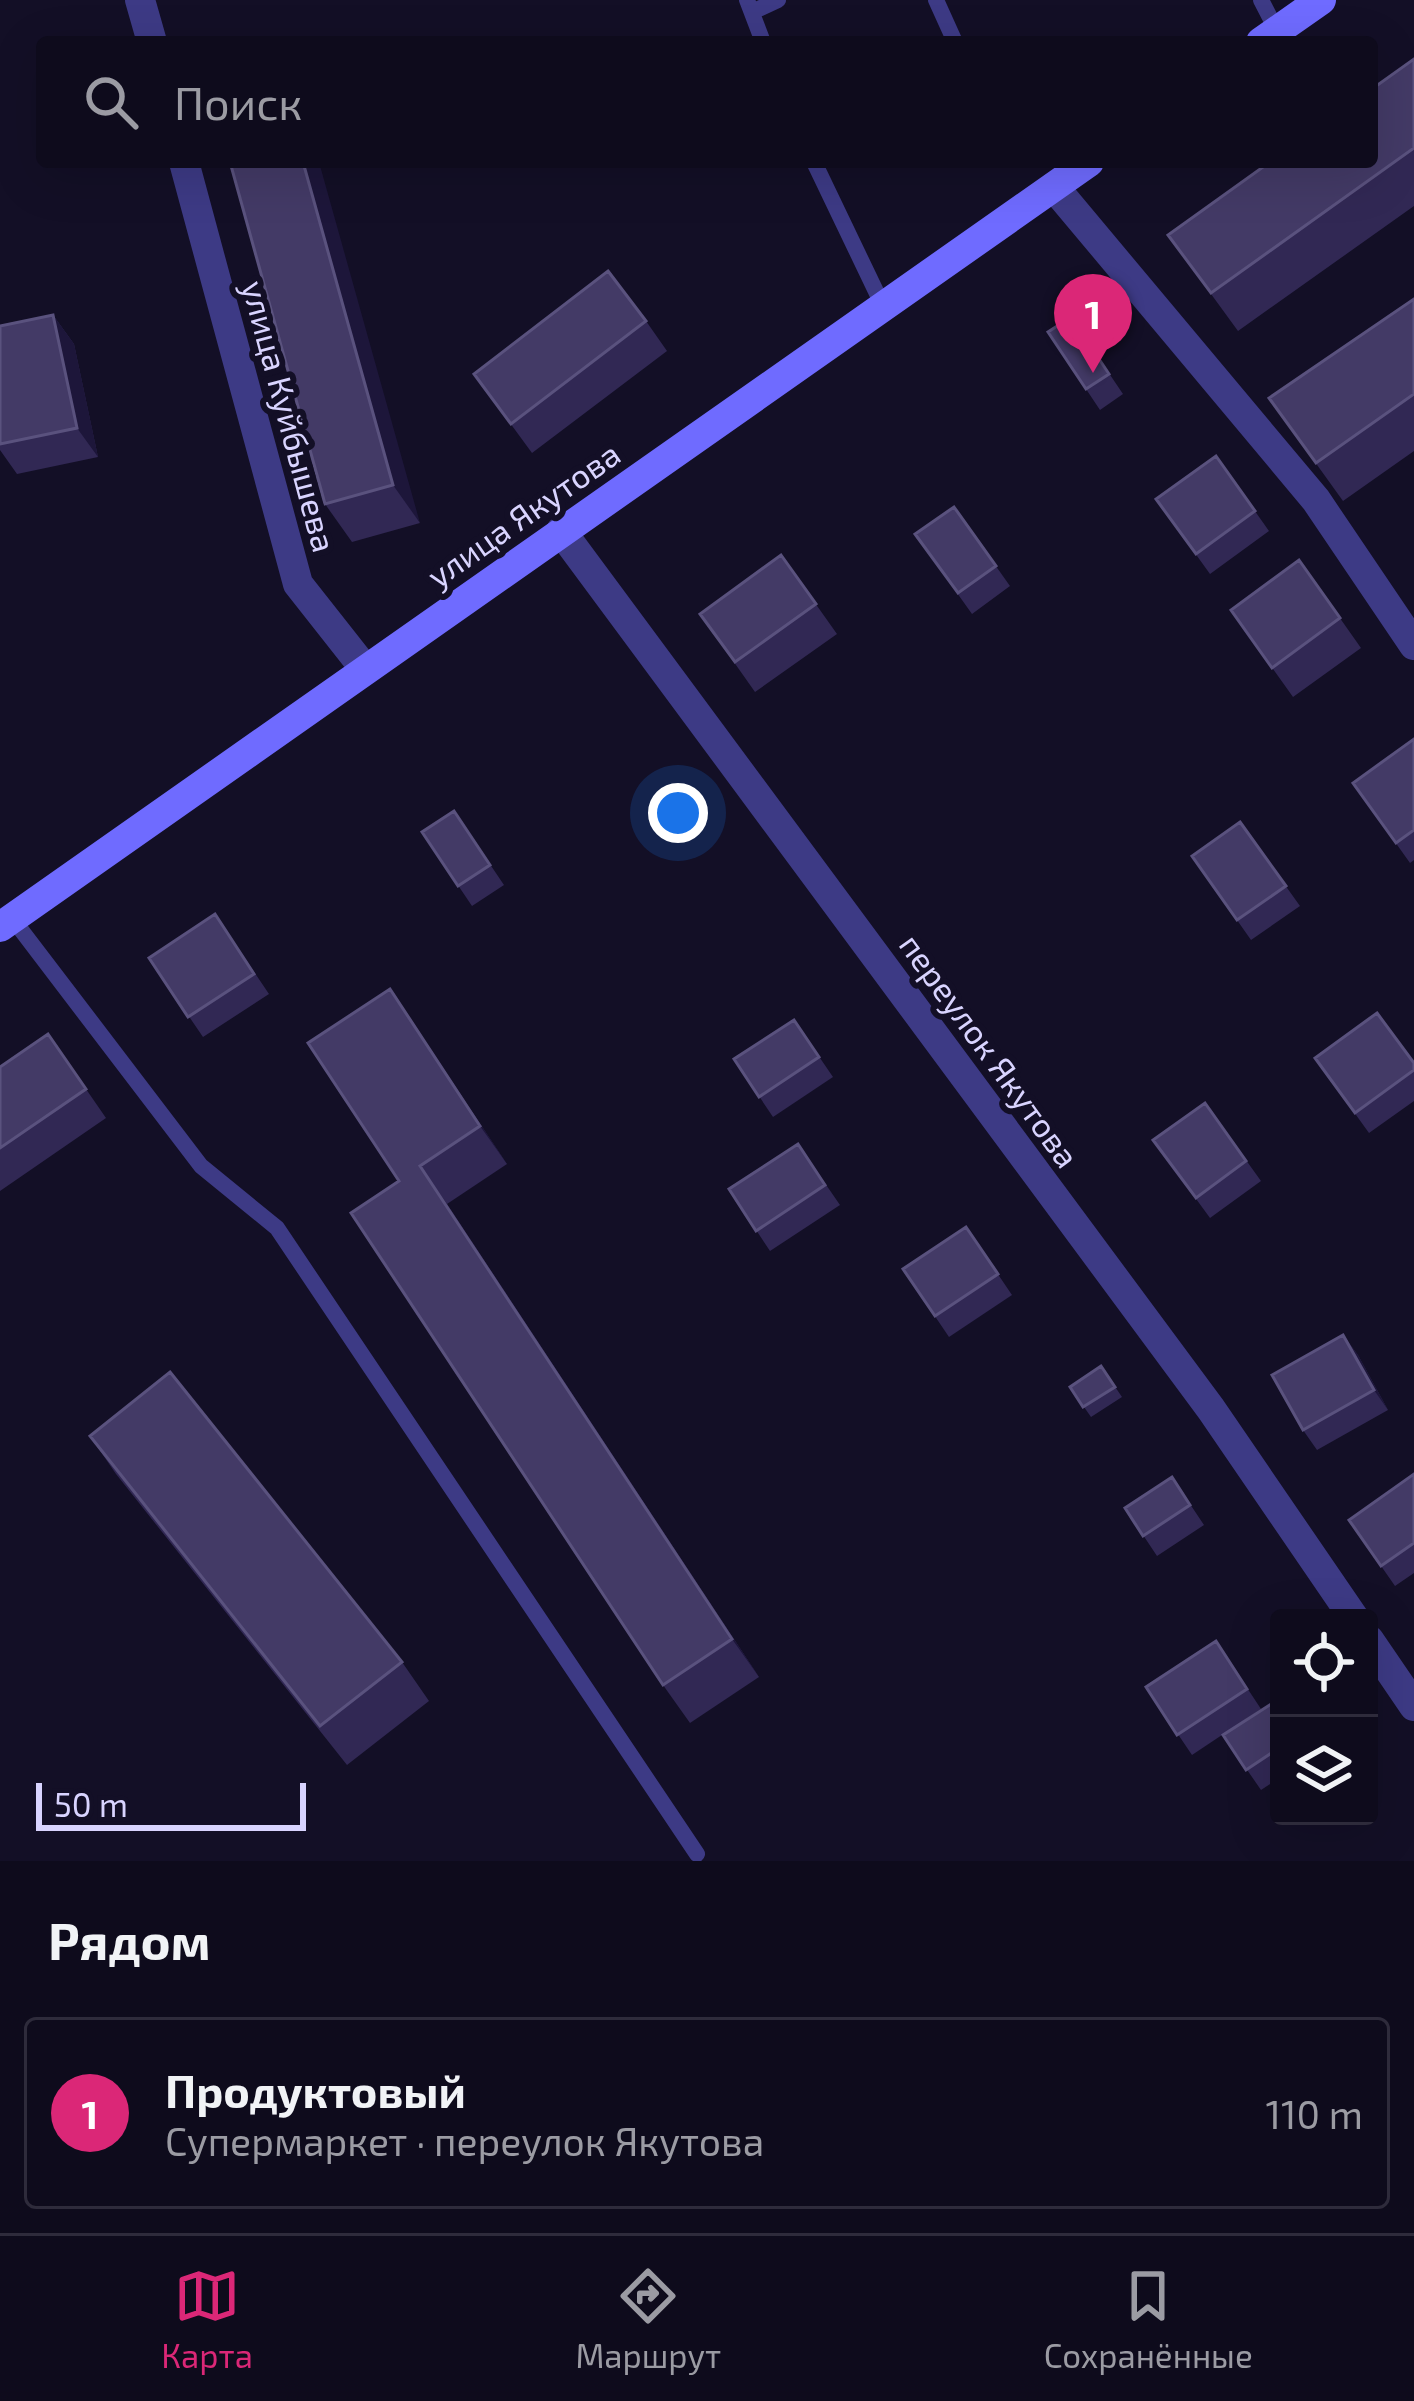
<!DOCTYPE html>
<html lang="ru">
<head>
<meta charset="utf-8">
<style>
	:root { --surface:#0e0b1c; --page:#171425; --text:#f1f3f6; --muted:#9b9ba3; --line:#2e2b3b; --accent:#db2777 }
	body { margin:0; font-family:"Exo 2",sans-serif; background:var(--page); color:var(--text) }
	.controls { position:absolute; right:36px; bottom:36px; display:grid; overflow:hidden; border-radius:12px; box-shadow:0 12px 48px #0002 }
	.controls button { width:108px; height:108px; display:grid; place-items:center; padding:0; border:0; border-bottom:3px solid var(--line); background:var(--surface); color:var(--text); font:60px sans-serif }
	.scale { position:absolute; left:36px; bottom:30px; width:270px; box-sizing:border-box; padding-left:12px; border:6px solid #d9d4ff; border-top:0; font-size:33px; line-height:42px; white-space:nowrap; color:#d9d4ff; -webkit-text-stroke:9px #130f26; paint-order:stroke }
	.you { position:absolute; left:678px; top:813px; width:42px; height:42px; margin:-30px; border:9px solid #fff; border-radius:50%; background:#1a73e8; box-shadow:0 0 0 18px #1a73e833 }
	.badge { display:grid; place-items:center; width:78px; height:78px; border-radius:50%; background:var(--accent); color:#fff; font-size:39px; font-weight:700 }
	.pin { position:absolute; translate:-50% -99px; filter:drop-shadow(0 3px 6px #0008) }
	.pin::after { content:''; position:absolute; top:63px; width:42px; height:36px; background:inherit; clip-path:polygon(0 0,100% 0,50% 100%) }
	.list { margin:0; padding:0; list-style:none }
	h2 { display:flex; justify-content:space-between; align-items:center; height:156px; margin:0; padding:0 48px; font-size:51px }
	h2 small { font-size:39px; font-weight:400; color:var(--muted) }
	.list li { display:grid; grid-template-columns:78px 1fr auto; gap:36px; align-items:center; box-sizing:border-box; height:192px; margin:0 24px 24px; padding:0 24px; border:3px solid var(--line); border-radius:12px }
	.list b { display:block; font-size:45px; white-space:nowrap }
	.list p { margin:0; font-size:39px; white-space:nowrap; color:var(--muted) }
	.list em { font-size:39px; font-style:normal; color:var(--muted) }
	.icon { flex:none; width:66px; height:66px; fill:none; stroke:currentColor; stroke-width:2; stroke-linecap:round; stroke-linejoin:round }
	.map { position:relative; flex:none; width:1414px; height:1861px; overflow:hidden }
	.search { position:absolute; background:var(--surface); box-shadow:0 12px 48px #0002; left:36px; right:36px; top:36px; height:132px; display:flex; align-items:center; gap:30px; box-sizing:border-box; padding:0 42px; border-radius:12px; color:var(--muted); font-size:45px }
	.sheet { height:372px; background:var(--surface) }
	nav { display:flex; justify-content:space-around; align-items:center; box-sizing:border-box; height:168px; border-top:3px solid var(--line); background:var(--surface); font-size:33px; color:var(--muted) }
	nav a { display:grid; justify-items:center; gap:6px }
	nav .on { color:var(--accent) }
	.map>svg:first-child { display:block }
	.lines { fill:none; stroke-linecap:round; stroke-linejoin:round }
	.lane { stroke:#3d3a85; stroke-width:16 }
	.street { stroke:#3d3a85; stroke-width:30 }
	.secondary { stroke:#6f6bff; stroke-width:30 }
	.wall { fill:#312854 }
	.shaded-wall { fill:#1d163a }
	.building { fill:#433a66; stroke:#5a527e; stroke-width:3 }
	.labels { text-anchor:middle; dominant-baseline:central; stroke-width:12; stroke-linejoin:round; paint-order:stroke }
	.street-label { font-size:33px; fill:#d9d4ff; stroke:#130f26 }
</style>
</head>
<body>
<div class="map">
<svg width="1414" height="1861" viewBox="0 0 1414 1861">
	<rect width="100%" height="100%" fill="#130f26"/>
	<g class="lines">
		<path class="lane" d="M747 0 763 42
			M936 0 955 42
			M1261 0 1277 31
			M752 12 778 0
			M814 162 883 306
			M12 918 201 1166 277 1228 697 1854"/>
		<path class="street" d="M140 0 152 42
			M184 162 298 584 365 669
			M1054 187 1316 500 1414 645
			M561 531 1211 1409 1354 1618
			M1369 1640 1414 1706"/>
		<path class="secondary" d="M1261 42 1321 0
			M0 927 1089 162"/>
	</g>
	<path class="wall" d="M1414 59V206L1238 331 1168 235Z
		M230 162 420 523 352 542 325 504Z
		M1414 299V451L1343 501 1269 398Z
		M53 315 74 344 98 457 17 474 0 450V326Z
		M1071 317 1123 394 1100 410 1048 332Z
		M646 321 667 351 532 453 474 374Z
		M1216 456 1269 531 1210 574 1156 499Z
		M954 507 1010 586 972 614 915 534Z
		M781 555 837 634 755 692 700 614Z
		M1299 560 1361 648 1293 697 1231 610Z
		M1414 739V860L1410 863 1353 783Z
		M454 811 504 885 472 906 422 832Z
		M1240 822 1300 906 1251 940 1192 856Z
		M215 914 269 994 203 1037 149 958Z
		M390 989 507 1164 447 1204 759 1677 690 1723 663 1685 399 1181Z
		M794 1020 833 1077 773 1117 734 1059Z
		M48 1034 106 1118 0 1191V1067Z
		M1315 1058 1414 1063V1101L1369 1133Z
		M1205 1103 1261 1181 1210 1218 1153 1140Z
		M798 1144 840 1205 770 1251 729 1189Z
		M966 1227 1012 1295 949 1337 903 1269Z
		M1343 1335 1358 1355 1388 1410 1317 1450 1303 1430Z
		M1101 1366 1122 1397 1091 1417 1070 1387Z
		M90 1436 402 1662 429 1701 347 1765 116 1474Z
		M1414 1474V1573L1395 1586 1349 1520Z
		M1172 1477 1204 1525 1157 1556 1125 1508Z
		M1216 1641 1261 1709 1192 1755 1146 1687Z
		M1279 1699V1778L1261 1790 1223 1735Z"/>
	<path class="shaded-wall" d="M303 162H319L420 523 393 485Z
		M53 315 74 344 98 457 77 428Z
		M390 989 416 1027 507 1164 480 1126Z
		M420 1166 447 1204 759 1677 732 1639Z
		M1343 1335 1358 1355 1388 1410 1374 1390Z"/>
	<path class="building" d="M1414 59V148L1211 293 1168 235 1270 162H1372V89Z
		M230 162H303L393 485 325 504Z
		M608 271 646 321 511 424 474 374Z
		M1414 299V394L1316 463 1269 398Z
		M53 315 77 428 0 444V326Z
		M1071 317 1109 374 1086 389 1048 332Z
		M1216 456 1255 511 1196 554 1156 499Z
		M954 507 996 566 958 593 915 534Z
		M781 555 816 604 735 662 700 614Z
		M1299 560 1340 618 1272 668 1231 610Z
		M1414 739V830L1396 843 1353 783Z
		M454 811 490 865 458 886 422 832Z
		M1240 822 1286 886 1237 920 1192 856Z
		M215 914 254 974 188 1017 149 958Z
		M390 989 480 1126 420 1166 732 1639 663 1685 351 1213 399 1181 308 1043Z
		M1377 1013 1414 1063V1070L1355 1113 1315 1058Z
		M794 1020 819 1057 759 1097 734 1059Z
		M48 1034 86 1089 0 1148V1067Z
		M1205 1103 1246 1161 1196 1198 1153 1140Z
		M798 1144 825 1185 756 1231 729 1189Z
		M966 1227 998 1274 935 1316 903 1269Z
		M1343 1335 1374 1390 1303 1430 1272 1375Z
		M1101 1366 1115 1387 1083 1407 1070 1387Z
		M170 1372 402 1662 320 1726 90 1436Z
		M1414 1474V1543L1381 1566 1349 1520Z
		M1172 1477 1190 1505 1143 1536 1125 1508Z
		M1216 1641 1247 1689 1177 1735 1146 1687Z
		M1279 1699V1748L1246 1770 1223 1735Z"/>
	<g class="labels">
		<g class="street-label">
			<text transform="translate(290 416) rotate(75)">улица Куйбышева</text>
			<text transform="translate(523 514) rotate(-35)">улица Якутова</text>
			<text transform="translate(990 1050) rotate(54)">переулок Якутова</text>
		</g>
	</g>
</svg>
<div class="controls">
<button><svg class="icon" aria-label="locate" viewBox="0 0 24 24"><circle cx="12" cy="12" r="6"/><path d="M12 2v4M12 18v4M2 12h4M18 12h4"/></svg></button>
<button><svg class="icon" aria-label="layers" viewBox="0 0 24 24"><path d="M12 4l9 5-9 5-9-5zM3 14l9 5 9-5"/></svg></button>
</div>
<div class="scale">50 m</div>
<div class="you"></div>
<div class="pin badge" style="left:1093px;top:373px">1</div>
<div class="search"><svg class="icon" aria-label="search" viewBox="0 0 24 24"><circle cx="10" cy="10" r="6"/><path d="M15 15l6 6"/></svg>Поиск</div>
</div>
<section class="sheet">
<h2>Рядом<small></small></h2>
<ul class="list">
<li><span class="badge">1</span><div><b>Продуктовый</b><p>Супермаркет · переулок Якутова</p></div><em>110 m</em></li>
</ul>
</section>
<nav>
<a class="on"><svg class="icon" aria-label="map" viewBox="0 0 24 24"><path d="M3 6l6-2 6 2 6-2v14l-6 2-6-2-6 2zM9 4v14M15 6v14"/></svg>Карта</a>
<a><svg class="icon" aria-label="directions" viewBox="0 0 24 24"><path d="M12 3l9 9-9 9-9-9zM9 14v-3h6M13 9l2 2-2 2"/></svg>Маршрут</a>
<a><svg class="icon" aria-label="saved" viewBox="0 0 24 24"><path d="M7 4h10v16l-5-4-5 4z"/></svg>Сохранённые</a>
</nav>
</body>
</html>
